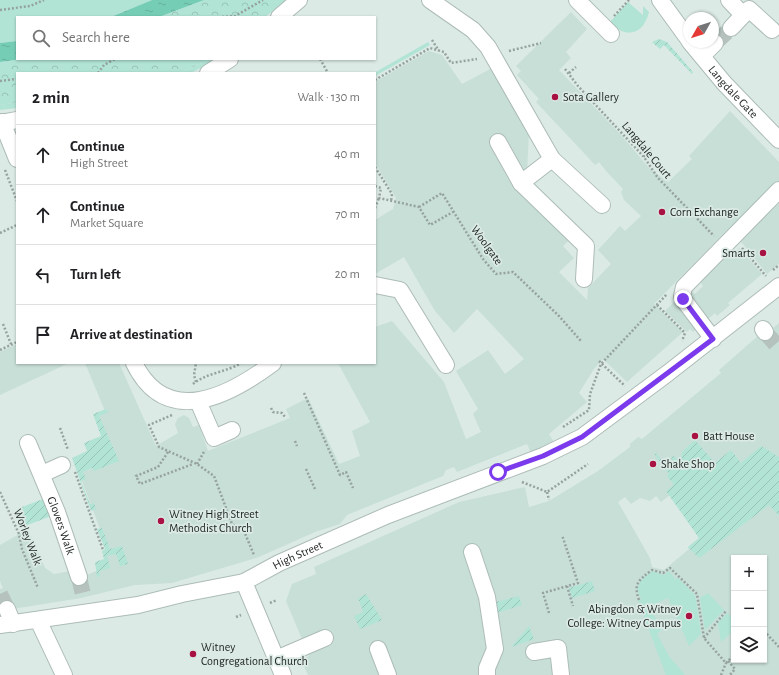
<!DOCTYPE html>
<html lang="en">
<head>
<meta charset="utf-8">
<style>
	:root { --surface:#fff; --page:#f2f2f2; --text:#202124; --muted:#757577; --line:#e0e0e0 }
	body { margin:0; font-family:"Alegreya Sans",sans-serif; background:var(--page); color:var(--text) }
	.controls { position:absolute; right:12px; bottom:12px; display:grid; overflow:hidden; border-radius:0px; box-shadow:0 1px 3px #0004 }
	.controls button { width:36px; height:36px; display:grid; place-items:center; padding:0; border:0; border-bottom:1px solid var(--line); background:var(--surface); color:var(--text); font:20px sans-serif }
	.compass { position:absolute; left:683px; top:12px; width:36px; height:36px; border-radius:50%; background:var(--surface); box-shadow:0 1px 3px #0004; rotate:231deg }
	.stop { position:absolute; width:12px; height:12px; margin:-9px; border:3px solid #7c3aed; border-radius:50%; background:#fff }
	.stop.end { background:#7c3aed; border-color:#fff; box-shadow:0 1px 4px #0008 }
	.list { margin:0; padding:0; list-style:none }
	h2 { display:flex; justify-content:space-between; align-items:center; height:52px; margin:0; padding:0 16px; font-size:17px }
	h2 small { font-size:13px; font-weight:400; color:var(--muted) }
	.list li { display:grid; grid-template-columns:26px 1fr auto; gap:12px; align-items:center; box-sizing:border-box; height:60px; padding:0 16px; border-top:1px solid var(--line) }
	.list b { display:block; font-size:15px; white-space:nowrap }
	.list p { margin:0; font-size:13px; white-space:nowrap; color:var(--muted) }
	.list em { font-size:13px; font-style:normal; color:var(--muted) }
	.icon { flex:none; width:22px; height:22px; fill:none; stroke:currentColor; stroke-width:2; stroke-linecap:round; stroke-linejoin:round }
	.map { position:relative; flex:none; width:779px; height:675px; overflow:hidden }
	.search { position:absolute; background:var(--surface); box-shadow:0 1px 3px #0004; left:16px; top:16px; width:360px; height:44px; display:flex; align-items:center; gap:10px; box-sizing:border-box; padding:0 14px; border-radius:0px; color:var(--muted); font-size:15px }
	.panel { position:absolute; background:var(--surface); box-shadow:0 1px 3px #0004; left:16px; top:72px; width:360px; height:292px; border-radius:0px }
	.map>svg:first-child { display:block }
	.built { fill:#c8dfd8; fill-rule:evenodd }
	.grass { fill:#b1e4d5 }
	.forest { fill:url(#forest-crowns) }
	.garden { fill:url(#garden-furrows) }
	.water { fill:url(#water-ripples) }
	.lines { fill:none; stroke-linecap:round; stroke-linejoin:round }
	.minor-tunnel { stroke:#b5c2be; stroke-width:16; stroke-dasharray:16 8; stroke-linecap:butt }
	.minor-casing { stroke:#adbcb7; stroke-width:18 }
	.path { stroke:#96a29e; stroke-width:2.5; stroke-dasharray:2 2; stroke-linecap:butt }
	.minor { stroke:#fff; stroke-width:16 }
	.route { stroke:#7c3aed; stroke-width:5 }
	.poi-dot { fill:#a81242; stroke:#dbeae5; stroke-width:1.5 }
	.labels { text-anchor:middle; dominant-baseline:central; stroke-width:3.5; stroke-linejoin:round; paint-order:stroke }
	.street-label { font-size:12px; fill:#1c2220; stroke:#dbeae5 }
	.poi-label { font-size:12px; fill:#1c2220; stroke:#dbeae5; text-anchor:start }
</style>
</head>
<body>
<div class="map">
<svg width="779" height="675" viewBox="0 0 779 675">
	<defs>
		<pattern id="forest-crowns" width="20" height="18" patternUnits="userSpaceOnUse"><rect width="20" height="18" fill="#b1e4d5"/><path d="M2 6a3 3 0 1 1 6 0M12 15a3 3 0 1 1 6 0" fill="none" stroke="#98c3b7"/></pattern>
		<pattern id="garden-furrows" width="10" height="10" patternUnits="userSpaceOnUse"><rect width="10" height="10" fill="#b1e4d5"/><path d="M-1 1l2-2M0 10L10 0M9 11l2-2" fill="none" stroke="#98c3b7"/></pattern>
		<pattern id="water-ripples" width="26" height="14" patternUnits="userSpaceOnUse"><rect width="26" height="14" fill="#76cdb6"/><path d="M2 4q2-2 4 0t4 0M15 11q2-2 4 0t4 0" fill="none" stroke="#66b09c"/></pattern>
	</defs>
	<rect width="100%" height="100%" fill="#dbeae5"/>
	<path class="built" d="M571 12 587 29 566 52 571 58 559 70 622 136 649 168 668 182 692 159 689 156 730 111 779 162V264L767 274 743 244 727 230 654 304 683 332 627 382 603 359 594 369 579 393 587 402 549 434 554 442 531 453 527 444 457 472 454 467 446 470 443 476 347 515 340 524 315 532 259 557 172 583 135 585 81 598 0 611V589L3 588 0 581V545L28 529 45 568 54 574 70 571 82 577 108 566 105 555 109 553 79 473 116 460 97 415 105 411 85 363H119L156 446 178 433 175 424 178 418 184 415 189 418 193 427 199 425 208 451 290 418 286 409 308 398 339 464 360 456 352 431 370 422 338 363H375V327L392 321 444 382 466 439 481 432 473 414 478 409 456 371 488 350 505 374 524 359 477 309 454 333 435 311 404 257 375 274V220L393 209 396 198 375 163V82L429 51 442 55 462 84 494 67 529 132 526 195 569 240 563 246 574 258 559 272 587 300 588 288 611 264 598 250 620 226 625 231 641 216 624 200 621 192 623 189 607 172 599 162 595 165 583 152 536 102 539 99 517 75 521 71 516 66Z
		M739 248 762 274 728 303 730 305 717 316 715 313 693 332 690 329 687 332 665 311 688 288 695 294 703 286 697 278 727 249 732 255Z
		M779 323V509L770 505 779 516V675H308L301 660 309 656 286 601 292 584 316 574 314 567 459 502 525 487 529 507 549 501 598 471 630 447V444L638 437 642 439 721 373 719 370 759 335 762 337ZM670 495 699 538 688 547 689 549 664 570 652 567 650 558 618 502 625 497 631 504 640 498 650 501 656 496 661 502ZM734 558H764V660H734Z
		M17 344V363H69L0 395V352Z"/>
	<path class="grass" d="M0 0H152L111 17H17V41L0 43Z
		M628 2 643 15V6L649 12C643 36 626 38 609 23Z
		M428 42 430 45 375 76 374 73Z
		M210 59H218L191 73H180Z
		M17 102V108L0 110V105Z
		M652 571 664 575 669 571 675 579 678 578 695 595 701 634 689 646 668 598 650 606 661 631 657 634 669 656 685 675H666L638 601 641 599 637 590 641 580Z
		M708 593 724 610 705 630 700 598Z
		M727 613 734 620V630L721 642 718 623Z"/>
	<path class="forest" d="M204 0H287L265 17H159Z
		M23 59H210L180 73H17V102L0 105V62Z"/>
	<path class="garden" d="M659 39 667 42 693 72 692 74 664 45 660 49 652 42Z
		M106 409 108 412 99 416 119 461 94 471 92 468 83 472 86 479 81 481 90 504 94 503 96 509 91 511 72 458 87 451 84 443 101 436 93 414Z
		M695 440 715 463 731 450 741 463 761 446 779 457V516L769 505 699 558 688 547 699 538 666 491 674 485 667 476 669 474 654 454 656 453 666 466 673 461 671 458 674 456 677 459 681 458 682 452Z
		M43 499 54 515 25 526 17 509Z
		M102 528 110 549 122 546 128 564 120 566 116 554 107 556 110 568 99 571 100 576 97 577 95 562 104 559 102 551 105 549 97 529Z
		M592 581 595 591 572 598 569 588Z
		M366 594 382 620 360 629 354 616 363 612 358 598Z
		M519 596 522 605 494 614 492 603Z
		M529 626 534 639 511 647Z"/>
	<path class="water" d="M152 0H204L159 17H111Z
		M17 41V59H23L0 62V43Z"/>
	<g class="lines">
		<path class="minor-tunnel" d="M715 43 731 28
			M765 332 779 348
			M79 577 84 599
			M0 594 7 609"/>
		<g class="minor-casing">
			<g id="minor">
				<path d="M430 0 473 30 488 47 552 159 602 205"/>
				<path d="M577 0 611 34"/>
				<path d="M660 0 689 40"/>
				<path d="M729 0 743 15"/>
				<path d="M279 17 299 0"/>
				<path d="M731 28 749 9 772 30"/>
				<path id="s1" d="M690 42 724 83 779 140"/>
				<path d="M702 56 715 43"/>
				<path d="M208 73 230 59"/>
				<path d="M2 122 17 159"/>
				<path d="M0 123 17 120"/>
				<path d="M498 142 521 183"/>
				<path d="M552 159 521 183 586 246 584 279"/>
				<path d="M375 285 400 290 446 365"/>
				<path d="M763 329 765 332"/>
				<path d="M713 339 683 299 682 296 684 287 779 190"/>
				<path d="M134 363C166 429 229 396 273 363"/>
				<path d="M198 401 214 438 232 430"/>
				<path id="s2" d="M28 443 57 512 79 577"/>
				<path d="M42 474 62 465"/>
				<path d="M472 552 487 597 495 649 487 668V675"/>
				<path d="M244 582 283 675"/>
				<path d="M7 609 13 624"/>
				<path d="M38 620 64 675"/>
				<path id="s3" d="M0 625 138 605 182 594 244 582 279 563 388 515 543 456 582 437 668 373 779 286"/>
				<path d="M378 649 388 675"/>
				<path d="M534 652 558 648 561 675"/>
				<path d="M276 659 325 638"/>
			</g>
		</g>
		<path class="path" d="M0 10 30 6 44 0
			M614 16 629 0
			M222 17 235 16 263 0
			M432 40 439 51
			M509 51 541 43
			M320 59 328 73
			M565 69 578 86 644 157 658 178 714 236
			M98 73 104 65 115 59
			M569 73 576 67
			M375 80 430 48 444 52 451 63 477 59
			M0 81 17 79
			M644 157 651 149
			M375 167 392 194 391 201
			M5 170 17 201
			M375 186 381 188 379 198 419 207 430 225 453 212
			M419 207 442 193 483 259 496 274 513 272 559 316 581 341
			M375 208 379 198
			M0 233 17 225
			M742 248 766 276
			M773 270 779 265
			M657 305 685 333 682 341
			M3 324 11 344
			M0 350 17 342
			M599 361 625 386
			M196 382 194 375 196 363
			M193 384C206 373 227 372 241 363
			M304 393 340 475 346 472 353 488
			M271 408 273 412 282 413 285 417
			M172 415 149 425 159 447 197 464 214 476 232 524 244 531 254 555
			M563 427 589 410 590 394 601 364 667 294
			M60 428 68 450
			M295 441 297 446
			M168 452 158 467 136 476 140 484 193 464
			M197 464 205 450
			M306 469 315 489
			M75 472 103 550
			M522 482 547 492 588 464
			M0 492 19 534 22 549 38 588
			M547 492 549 500
			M567 586 573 606
			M639 600C633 583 639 580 652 570L663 573 670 568 697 594 704 638 726 663 734 655
			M270 603 277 600
			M549 613 543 593 578 583 562 535
			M236 617 241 615
			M764 631 779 647
			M704 638 726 611
			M728 661 735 669 730 675
			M721 675 726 663"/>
		<use href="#minor" class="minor"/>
	</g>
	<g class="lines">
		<path class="route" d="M498 472 543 456 582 437 713 339 683 299"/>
	</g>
	<g class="poi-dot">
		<circle cx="555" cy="97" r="4"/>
		<circle cx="662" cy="212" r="4"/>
		<circle cx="763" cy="253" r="4"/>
		<circle cx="695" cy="436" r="4"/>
		<circle cx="653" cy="464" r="4"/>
		<circle cx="161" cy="521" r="4"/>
		<circle cx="689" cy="616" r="4"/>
		<circle cx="193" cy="654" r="4"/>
	</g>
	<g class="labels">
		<g class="street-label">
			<text stroke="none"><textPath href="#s1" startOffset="66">Langdale Gate</textPath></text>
			<text transform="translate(647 150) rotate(50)">Langdale Court</text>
			<text transform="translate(487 245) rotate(54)">Woolgate</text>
			<text stroke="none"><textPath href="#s2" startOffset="89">Glovers Walk</textPath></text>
			<text transform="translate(28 537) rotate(69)">Worley Walk</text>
			<text stroke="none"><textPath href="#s3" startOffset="308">High Street</textPath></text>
		</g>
		<g class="poi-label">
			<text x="563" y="97">Sota Gallery</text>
			<text x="670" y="212">Corn Exchange</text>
			<text x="755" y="253" text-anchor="end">Smarts</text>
			<text x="703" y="436">Batt House</text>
			<text x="661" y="464">Shake Shop</text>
			<text x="169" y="514">Witney High Street<tspan x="169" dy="14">Methodist Church</tspan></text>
			<text x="681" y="609" text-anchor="end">Abingdon &amp; Witney<tspan x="681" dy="14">College: Witney Campus</tspan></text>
			<text x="201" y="647">Witney<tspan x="201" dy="14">Congregational Church</tspan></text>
		</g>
	</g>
</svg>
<div class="controls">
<button>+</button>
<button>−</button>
<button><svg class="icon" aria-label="layers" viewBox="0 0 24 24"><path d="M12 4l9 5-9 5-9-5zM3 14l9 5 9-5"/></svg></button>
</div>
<svg class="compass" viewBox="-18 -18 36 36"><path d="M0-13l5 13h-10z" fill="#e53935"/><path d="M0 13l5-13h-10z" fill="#757577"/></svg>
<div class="stop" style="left:498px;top:472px"></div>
<div class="stop end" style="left:683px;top:299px"></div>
<div class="search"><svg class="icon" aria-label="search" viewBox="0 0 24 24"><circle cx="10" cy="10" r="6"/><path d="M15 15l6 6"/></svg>Search here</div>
<section class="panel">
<h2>2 min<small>Walk · 130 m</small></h2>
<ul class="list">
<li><svg class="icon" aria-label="ahead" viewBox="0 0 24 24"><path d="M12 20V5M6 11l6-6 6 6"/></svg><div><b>Continue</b><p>High Street</p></div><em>40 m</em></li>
<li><svg class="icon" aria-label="ahead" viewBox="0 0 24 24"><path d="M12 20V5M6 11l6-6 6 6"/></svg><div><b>Continue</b><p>Market Square</p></div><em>70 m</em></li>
<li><svg class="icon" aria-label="left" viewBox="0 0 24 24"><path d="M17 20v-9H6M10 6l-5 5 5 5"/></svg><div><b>Turn left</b></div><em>20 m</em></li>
<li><svg class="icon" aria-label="arrive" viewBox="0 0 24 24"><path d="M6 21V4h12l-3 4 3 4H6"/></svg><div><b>Arrive at destination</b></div></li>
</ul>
</section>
</div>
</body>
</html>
